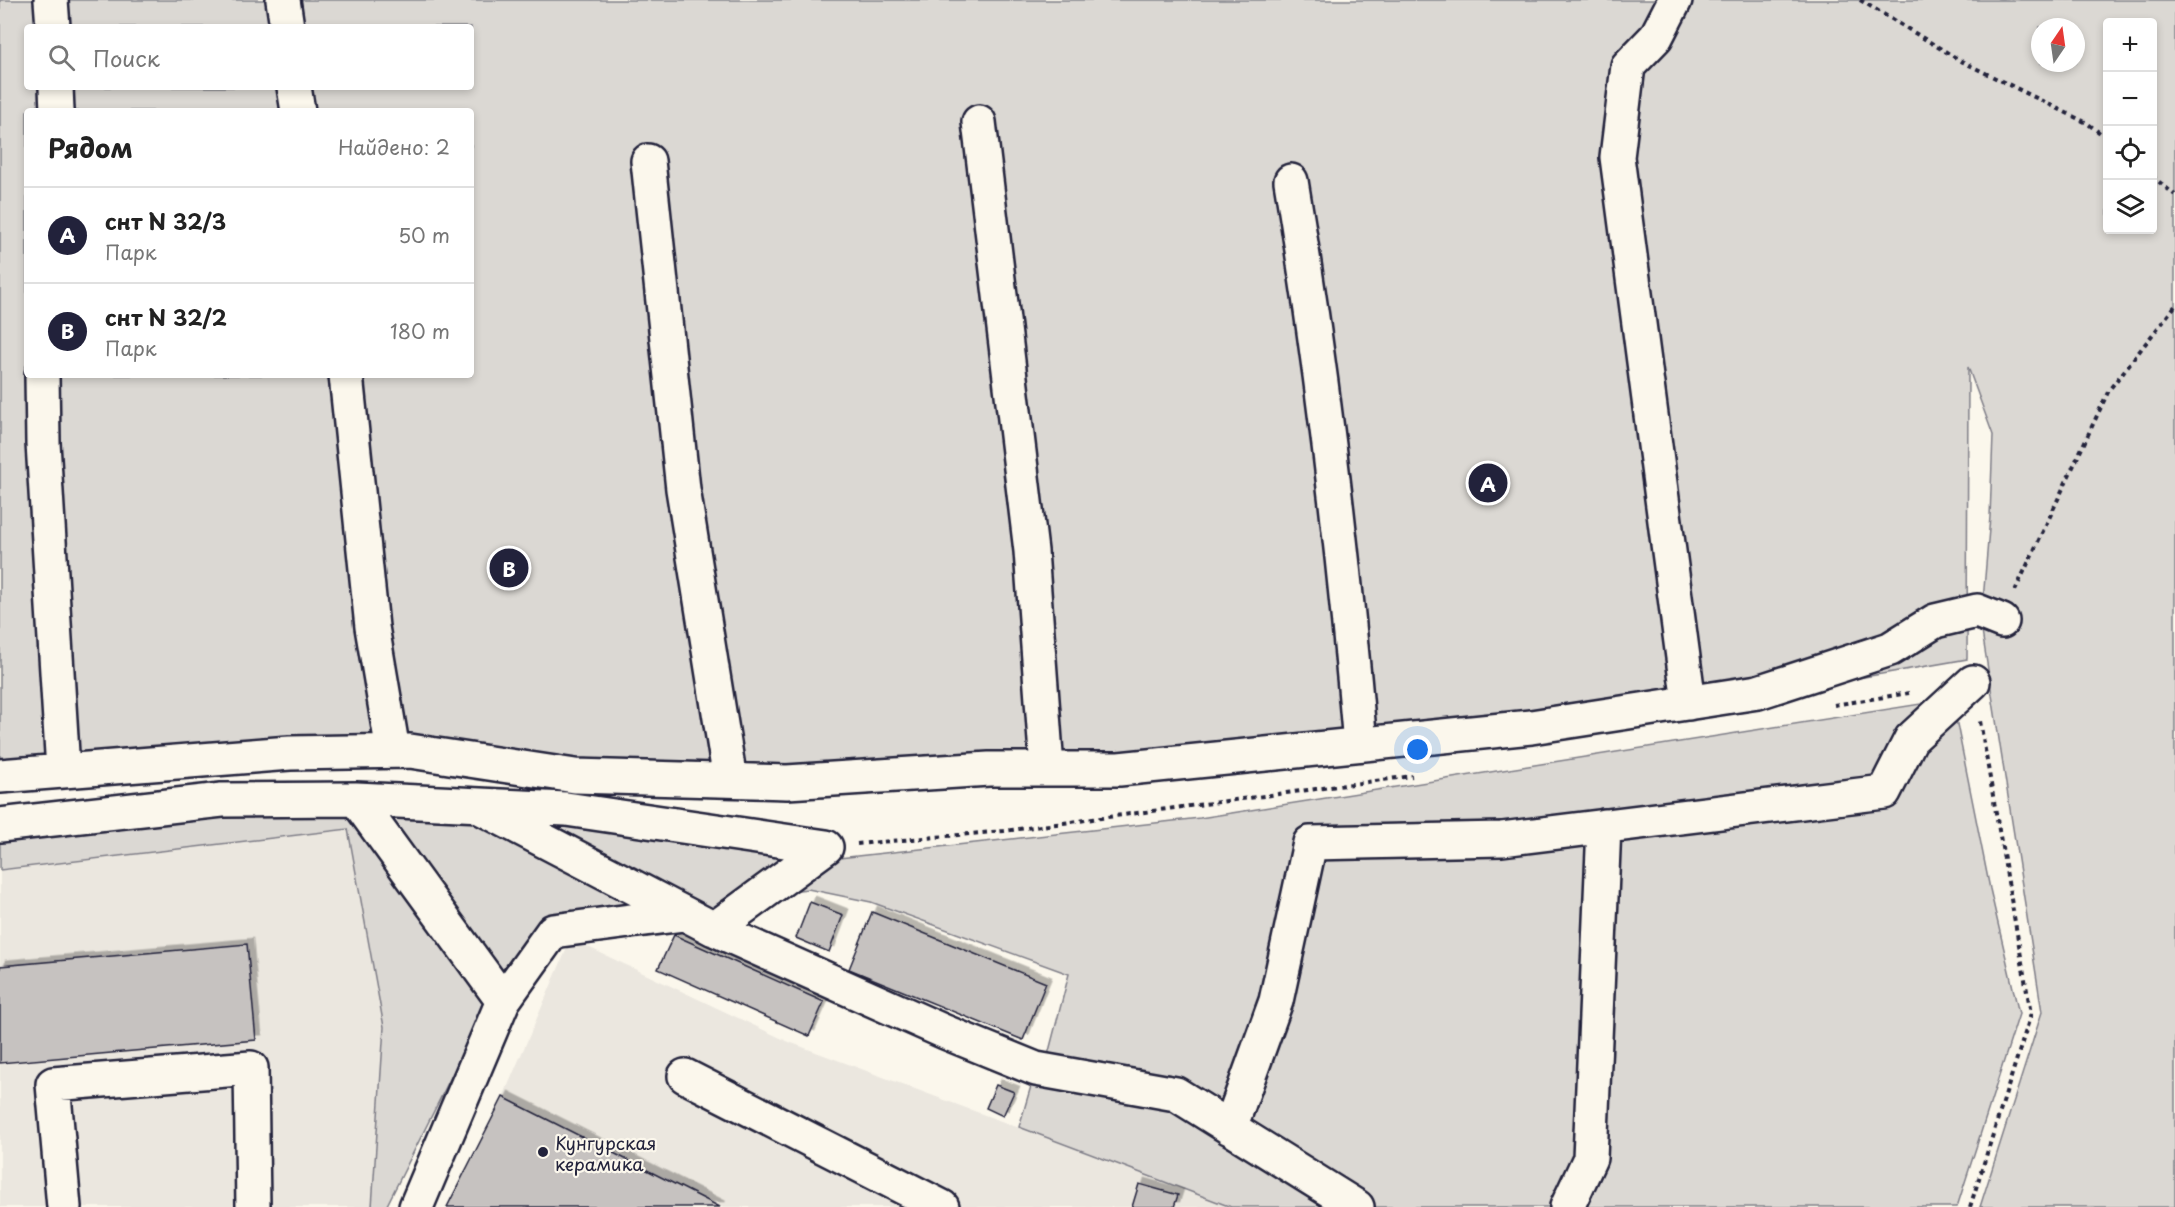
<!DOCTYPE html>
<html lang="ru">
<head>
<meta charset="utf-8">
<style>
	:root { --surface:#fff; --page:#f6f6f6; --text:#222; --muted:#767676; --line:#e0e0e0; --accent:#22223b }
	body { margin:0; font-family:"Playpen Sans",sans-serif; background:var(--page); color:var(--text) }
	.controls { position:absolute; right:18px; top:18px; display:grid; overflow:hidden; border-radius:6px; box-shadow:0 3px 9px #0003 }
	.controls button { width:54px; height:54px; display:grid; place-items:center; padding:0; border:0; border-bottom:2px solid var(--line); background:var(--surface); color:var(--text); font:30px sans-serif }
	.compass { position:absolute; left:2031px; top:18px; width:54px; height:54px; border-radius:50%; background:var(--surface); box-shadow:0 3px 9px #0003; rotate:13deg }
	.you { position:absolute; left:1418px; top:750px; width:21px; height:21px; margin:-15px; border:4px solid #fff; border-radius:50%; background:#1a73e8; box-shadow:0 0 0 9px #1a73e833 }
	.badge { display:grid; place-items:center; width:39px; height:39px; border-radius:50%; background:var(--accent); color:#fff; font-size:20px; font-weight:700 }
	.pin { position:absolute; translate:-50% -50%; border:3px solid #fff; box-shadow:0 2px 6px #0006 }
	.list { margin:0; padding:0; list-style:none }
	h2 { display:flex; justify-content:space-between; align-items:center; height:78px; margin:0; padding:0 24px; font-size:26px }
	h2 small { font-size:20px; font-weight:400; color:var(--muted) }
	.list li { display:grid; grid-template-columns:39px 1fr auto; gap:18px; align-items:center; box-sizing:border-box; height:96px; padding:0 24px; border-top:2px solid var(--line) }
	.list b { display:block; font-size:22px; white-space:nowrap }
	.list p { margin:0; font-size:20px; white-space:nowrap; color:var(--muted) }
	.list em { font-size:20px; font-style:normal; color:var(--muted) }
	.icon { flex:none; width:33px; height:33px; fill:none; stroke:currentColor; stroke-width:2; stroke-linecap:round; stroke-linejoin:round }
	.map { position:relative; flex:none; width:2175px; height:1207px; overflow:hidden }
	.search { position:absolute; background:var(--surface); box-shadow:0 3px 9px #0003; left:24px; top:24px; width:450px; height:66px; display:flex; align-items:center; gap:15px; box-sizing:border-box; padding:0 21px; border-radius:6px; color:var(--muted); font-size:22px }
	.panel { position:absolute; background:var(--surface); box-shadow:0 3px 9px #0003; left:24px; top:108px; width:450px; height:270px; border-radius:6px }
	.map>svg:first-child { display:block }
	.built { fill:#ebe7df }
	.green { fill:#dbd8d3; stroke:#7e7d87; stroke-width:1.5; fill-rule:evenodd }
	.building { fill:#c6c2c0; stroke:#22223b; stroke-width:1.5; filter:url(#shadow) }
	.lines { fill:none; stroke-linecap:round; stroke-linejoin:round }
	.minor-casing { stroke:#22223b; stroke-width:38 }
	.path { stroke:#22223b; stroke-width:4; stroke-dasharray:4.5 4.5; stroke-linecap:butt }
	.minor { stroke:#fbf7ec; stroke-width:33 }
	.poi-dot { fill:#22223b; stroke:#fbf7ec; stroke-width:2 }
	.labels { text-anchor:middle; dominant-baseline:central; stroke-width:4.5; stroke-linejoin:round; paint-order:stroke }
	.poi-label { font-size:18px; fill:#22223b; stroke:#fbf7ec; text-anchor:start }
</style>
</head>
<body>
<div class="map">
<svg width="2175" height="1207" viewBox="0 0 2175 1207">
	<defs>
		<filter id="shadow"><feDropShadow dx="5.5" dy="-5.5" stdDeviation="0" flood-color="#0004"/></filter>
	</defs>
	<rect width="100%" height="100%" fill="#fbf7ec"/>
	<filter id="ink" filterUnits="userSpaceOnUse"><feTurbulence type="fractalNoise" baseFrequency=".0167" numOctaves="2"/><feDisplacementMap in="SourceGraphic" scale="12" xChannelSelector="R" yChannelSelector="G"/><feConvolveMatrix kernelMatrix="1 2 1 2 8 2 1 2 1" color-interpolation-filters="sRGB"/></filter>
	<g filter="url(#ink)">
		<path class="built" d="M348 829 384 1027 372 1207H0V870Z
			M571 939 789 1042 1231 1207H447L503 1097Z"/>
		<path class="green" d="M0 0H2175V1207H1980L2042 1012 1981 625 1990 517 1993 435 1968 367 1967 659 1525 736 1041 779 390 760 0 792ZM2108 22H2152V230H2108ZM27 27H471V87H27ZM2040 27H2076V63H2040ZM27 111H471V375H27Z
			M1952 699 1990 889 2019 1014 1957 1207H1231L1019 1127 1031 1086H1055L1047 1059 1069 974 871 902 808 889 790 891 806 873 839 858 1200 818Z
			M354 810 487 1005 386 1207H372L384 1027 348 829 0 870V838L230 812Z
			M381 812 486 822 647 905 550 924 501 985Z
			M578 820 793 858 729 913H699L527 821Z"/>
		<path class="building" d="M810 902 843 915 829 952 796 938Z
			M872 912 1046 983 1023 1040 849 969Z
			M674 935 824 1002 809 1036 658 969Z
			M247 944 256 1040 0 1063V966Z
			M996 1085 1014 1092 1003 1116 986 1108Z
			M503 1097 720 1207H447Z
			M1139 1184 1178 1195 1174 1207H1132Z"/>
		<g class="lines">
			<g class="minor-casing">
				<path id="minor" d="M51 0 53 27
					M283 0 287 27
					M1675 0 1656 37 1628 66 1617 157 1689 703
					M56 87 57 111
					M294 87 298 111
					M979 122 1031 551 1047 768
					M648 161 683 489 730 780
					M1291 181C1322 368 1344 556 1360 744
					M42 375 43 443 63 770
					M346 375 372 627 393 751
					M0 776 290 753 410 751 575 776 787 782 989 769H1119L1531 727 1758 692 1890 649 1935 621 1977 611 2002 621
					M356 799 503 1001
					M476 805 714 929 945 1032 1036 1069 1176 1094 1357 1207
					M0 825 222 800 356 799 566 809 826 847
					M714 929 826 847
					M685 1076 942 1207
					M1230 1128 1276 1001 1310 843 1502 839 1884 792 1911 739 1973 682
					M64 1207 53 1084 251 1068 253 1207
					M416 1207 503 1001 553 931 684 914
					M1567 1207 1590 1158 1604 826"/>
			</g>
			<path class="path" d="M1860 0 1963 62 2087 123 2108 139
				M2152 176 2175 195
				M2015 591 2109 390 2175 306
				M1834 705 1909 693
				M857 844 1004 831 1412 776
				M1970 1207 2031 1014 1980 721"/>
			<use href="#minor" class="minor"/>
		</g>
	</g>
	<circle class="poi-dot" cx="543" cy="1152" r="6"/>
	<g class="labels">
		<g class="poi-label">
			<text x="555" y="1142">Кунгурская<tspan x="555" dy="21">керамика</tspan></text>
		</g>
	</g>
</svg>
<div class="controls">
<button>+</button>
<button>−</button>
<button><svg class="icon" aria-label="locate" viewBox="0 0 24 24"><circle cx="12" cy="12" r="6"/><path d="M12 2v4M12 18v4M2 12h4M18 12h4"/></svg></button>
<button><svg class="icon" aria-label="layers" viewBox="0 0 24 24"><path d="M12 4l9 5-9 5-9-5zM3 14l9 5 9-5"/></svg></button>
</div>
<svg class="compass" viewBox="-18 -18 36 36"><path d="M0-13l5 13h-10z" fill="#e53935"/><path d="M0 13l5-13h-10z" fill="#767676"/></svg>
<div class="you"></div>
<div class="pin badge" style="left:1488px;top:483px">A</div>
<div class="pin badge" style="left:509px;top:568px">B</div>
<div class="search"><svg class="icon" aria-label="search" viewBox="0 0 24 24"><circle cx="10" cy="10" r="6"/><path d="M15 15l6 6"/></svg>Поиск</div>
<section class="panel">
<h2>Рядом<small>Найдено: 2</small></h2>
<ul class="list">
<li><span class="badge">A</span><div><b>снт N 32/3</b><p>Парк</p></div><em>50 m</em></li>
<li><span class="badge">B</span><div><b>снт N 32/2</b><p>Парк</p></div><em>180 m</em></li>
</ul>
</section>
</div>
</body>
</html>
